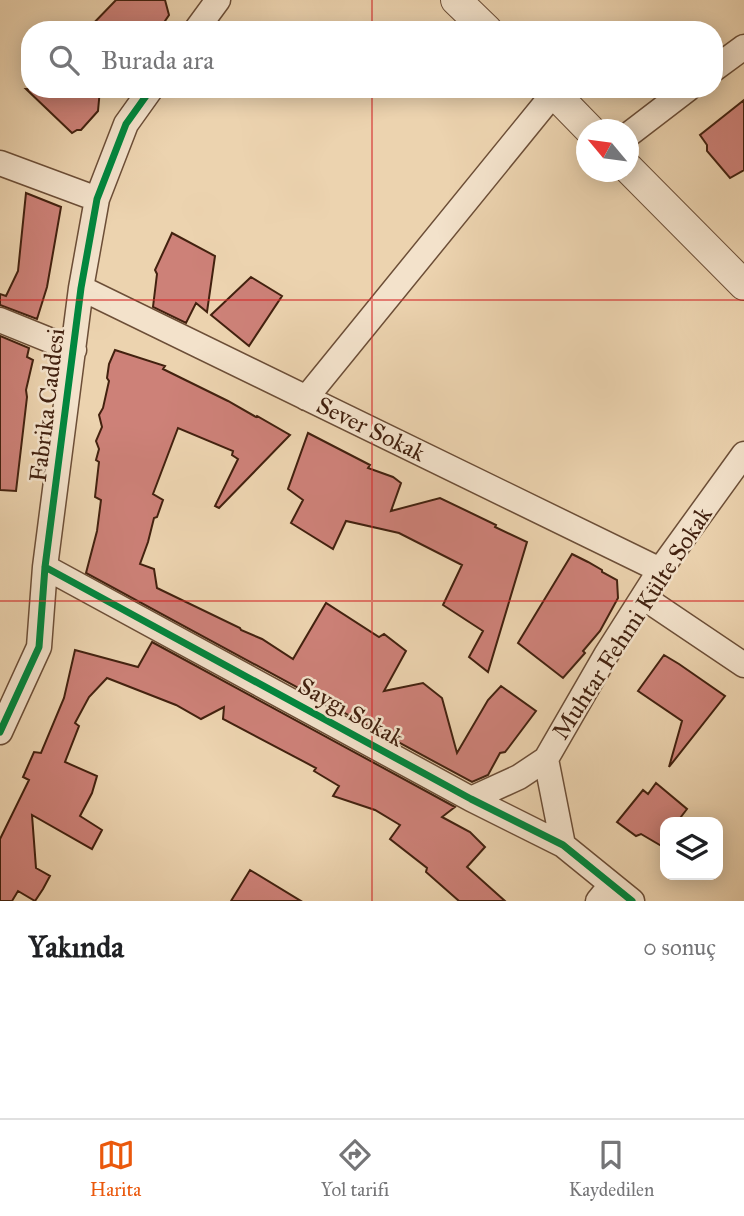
<!DOCTYPE html>
<html lang="tr">
<head>
<meta charset="utf-8">
<style>
	:root { --surface:#fff; --page:#f2f2f2; --text:#202124; --muted:#757577; --line:#e0e0e0; --accent:#ea580c }
	body { margin:0; font-family:"IM FELL Great Primer",serif; background:var(--page); color:var(--text) }
	.controls { position:absolute; right:21px; bottom:21px; display:grid; overflow:hidden; border-radius:14px; box-shadow:0 4px 18px #0003 }
	.controls button { width:63px; height:63px; display:grid; place-items:center; padding:0; border:0; border-bottom:2px solid var(--line); background:var(--surface); color:var(--text); font:35px sans-serif }
	.compass { position:absolute; left:576px; top:119px; width:63px; height:63px; border-radius:50%; background:var(--surface); box-shadow:0 4px 18px #0003; rotate:299deg }
	.list { margin:0; padding:0; list-style:none }
	h2 { display:flex; justify-content:space-between; align-items:center; height:91px; margin:0; padding:0 28px; font-size:30px }
	h2 small { font-size:23px; font-weight:400; color:var(--muted) }
	.icon { flex:none; width:38px; height:38px; fill:none; stroke:currentColor; stroke-width:2; stroke-linecap:round; stroke-linejoin:round }
	.map { position:relative; flex:none; width:744px; height:901px; overflow:hidden }
	.search { position:absolute; background:var(--surface); box-shadow:0 4px 18px #0003; left:21px; right:21px; top:21px; height:77px; display:flex; align-items:center; gap:18px; box-sizing:border-box; padding:0 24px; border-radius:28px; color:var(--muted); font-size:26px }
	.sheet { height:217px; background:var(--surface) }
	nav { display:flex; justify-content:space-around; align-items:center; box-sizing:border-box; height:98px; border-top:2px solid var(--line); background:var(--surface); font-size:19px; color:var(--muted) }
	nav a { display:grid; justify-items:center; gap:4px }
	nav .on { color:var(--accent) }
	.map>svg:first-child { display:block }
	.building { fill:#cd8178; stroke:#42210f; stroke-width:2 }
	.lines { fill:none; stroke-linecap:round; stroke-linejoin:round }
	.minor-casing { stroke:#6c4e37; stroke-width:27 }
	.tertiary-casing { stroke:#6c4e37; stroke-width:32 }
	.minor { stroke:#f3e2cb; stroke-width:24 }
	.tertiary { stroke:#f3e2cb; stroke-width:30 }
	.cycleway-casing { stroke:#f3e2cb; stroke-width:11 }
	.cycleway { stroke:#00873e; stroke-width:7 }
	.grid { fill:none; stroke:#d62828; stroke-width:2; stroke-opacity:0.55 }
	.labels { text-anchor:middle; dominant-baseline:central; stroke-width:5; stroke-linejoin:round; paint-order:stroke }
	.street-label { font-size:24px; fill:#42210f; stroke:#f3e2cb }
</style>
</head>
<body>
<div class="map">
<svg width="744" height="901" viewBox="0 0 744 901">
	<rect width="100%" height="100%" fill="#ecd3af"/>
	<filter id="stains"><feTurbulence type="fractalNoise" baseFrequency=".00286" numOctaves="4"/><feColorMatrix values="0 0 0 0 .2 0 0 0 0 .09 0 0 0 0 .02 0 0 0 .5 -.17"/></filter>
	<radialGradient id="worn" r=".72"><stop offset=".6" stop-color="#630" stop-opacity="0"/><stop offset="1" stop-color="#630" stop-opacity=".3"/></radialGradient>
	<path class="building" d="M116 0H165L169 15 159 30H87Z
		M26 89H100L98 111 81 130H77L72 133Z
		M744 100V170L730 178 707 151V145L700 135Z
		M26 193 61 207 47 287 37 319 0 305V294L6 296 18 271Z
		M172 233 215 256 207 312 196 303 186 323 153 307 157 274 155 270Z
		M251 277 282 296 249 346 211 315Z
		M0 336 29 348 27 357 33 360 26 390 27 397 16 491 0 490Z
		M115 350 165 366 163 369 228 401 256 417 257 416 290 435 219 508 215 506 238 459 232 455 233 451 178 428 153 494 163 500 157 517 154 518 148 542 140 564 154 569 157 588 240 628 241 630 262 639 293 659 326 603 379 637 384 634 406 651 384 691 423 683 442 698 457 753 488 700 501 686 536 711 509 747 505 752 500 753 488 775 472 782 86 573 97 531 101 500 95 497 99 462 96 460 99 449 96 441 102 427 99 415 103 408 109 381 107 378 109 364Z
		M308 433 370 465 368 468 393 477 401 483 391 511 440 498 496 525 495 527 527 542 488 672 469 657 483 631 443 605 462 565 399 533 346 521 333 549 291 523 303 500 288 489Z
		M572 554 588 562 602 570V572L617 580 618 598 600 631 583 651 585 653 563 678 518 643Z
		M152 642 455 807 442 817 470 832 485 847 467 867 505 901H459L426 872 427 868 390 839 400 825 375 810 333 796 339 786 314 771 316 768 223 719 224 707 201 719 176 705 107 678 89 697 75 723 79 726 65 762 97 776 92 793 80 816 102 830 92 849 32 815 36 868 50 876 43 889 35 901 18 891 12 901H0V839L29 780 23 777 34 752 41 753 64 698 75 650 138 667Z
		M664 655 679 664 725 696 669 767 682 721 638 691Z
		M656 783 687 809 677 822H665V848L641 834 636 836 617 822 643 790 648 794Z
		M250 870 301 901H231Z"/>
	<g class="lines">
		<g class="minor-casing">
			<path id="minor" d="M196 30 218 0
				M714 69 744 47
				M628 135 688 89
				M0 163 97 199
				M81 288 660 570
				M0 320 74 350
				M306 398 554 93
				M45 567 471 799 563 845 632 901
				M643 597 744 665
				M0 732 39 647 45 567 81 288 97 199 126 124 151 89
				M546 759 563 845
				M471 799 519 777 546 759 606 655 660 570 744 454
				M598 901 611 885"/>
		</g>
		<g class="tertiary-casing">
			<path id="tertiary" d="M456 0 487 30
				M550 89 590 130
				M628 168 744 285"/>
		</g>
		<use href="#minor" class="minor"/>
		<use href="#tertiary" class="tertiary"/>
		<g class="cycleway-casing">
			<path id="cycleway" d="M45 567 471 799 563 845 632 901
				M0 732 39 647 45 567 81 288 97 199 126 124 151 89"/>
		</g>
		<use href="#cycleway" class="cycleway"/>
	</g>
	<path class="grid" d="M372 0V30M372 89V901M0 300H744M0 601H744"/>
	<g class="labels">
		<g class="street-label">
			<text transform="translate(47 405) rotate(-83)">Fabrika Caddesi</text>
			<text transform="translate(371 429) rotate(26)">Sever Sokak</text>
			<text transform="translate(632 623) rotate(-57)">Muhtar Fehmi Külte Sokak</text>
			<text transform="translate(351 712) rotate(29)">Saygı Sokak</text>
		</g>
	</g>
	<rect width="100%" height="100%" filter="url(#stains)"/>
	<rect width="100%" height="100%" fill="url(#worn)"/>
</svg>
<div class="controls">
<button><svg class="icon" aria-label="layers" viewBox="0 0 24 24"><path d="M12 4l9 5-9 5-9-5zM3 14l9 5 9-5"/></svg></button>
</div>
<svg class="compass" viewBox="-18 -18 36 36"><path d="M0-13l5 13h-10z" fill="#e53935"/><path d="M0 13l5-13h-10z" fill="#757577"/></svg>
<div class="search"><svg class="icon" aria-label="search" viewBox="0 0 24 24"><circle cx="10" cy="10" r="6"/><path d="M15 15l6 6"/></svg>Burada ara</div>
</div>
<section class="sheet">
<h2>Yakında<small>0 sonuç</small></h2>
<ul class="list">
</ul>
</section>
<nav>
<a class="on"><svg class="icon" aria-label="map" viewBox="0 0 24 24"><path d="M3 6l6-2 6 2 6-2v14l-6 2-6-2-6 2zM9 4v14M15 6v14"/></svg>Harita</a>
<a><svg class="icon" aria-label="directions" viewBox="0 0 24 24"><path d="M12 3l9 9-9 9-9-9zM9 14v-3h6M13 9l2 2-2 2"/></svg>Yol tarifi</a>
<a><svg class="icon" aria-label="saved" viewBox="0 0 24 24"><path d="M7 4h10v16l-5-4-5 4z"/></svg>Kaydedilen</a>
</nav>
</body>
</html>
